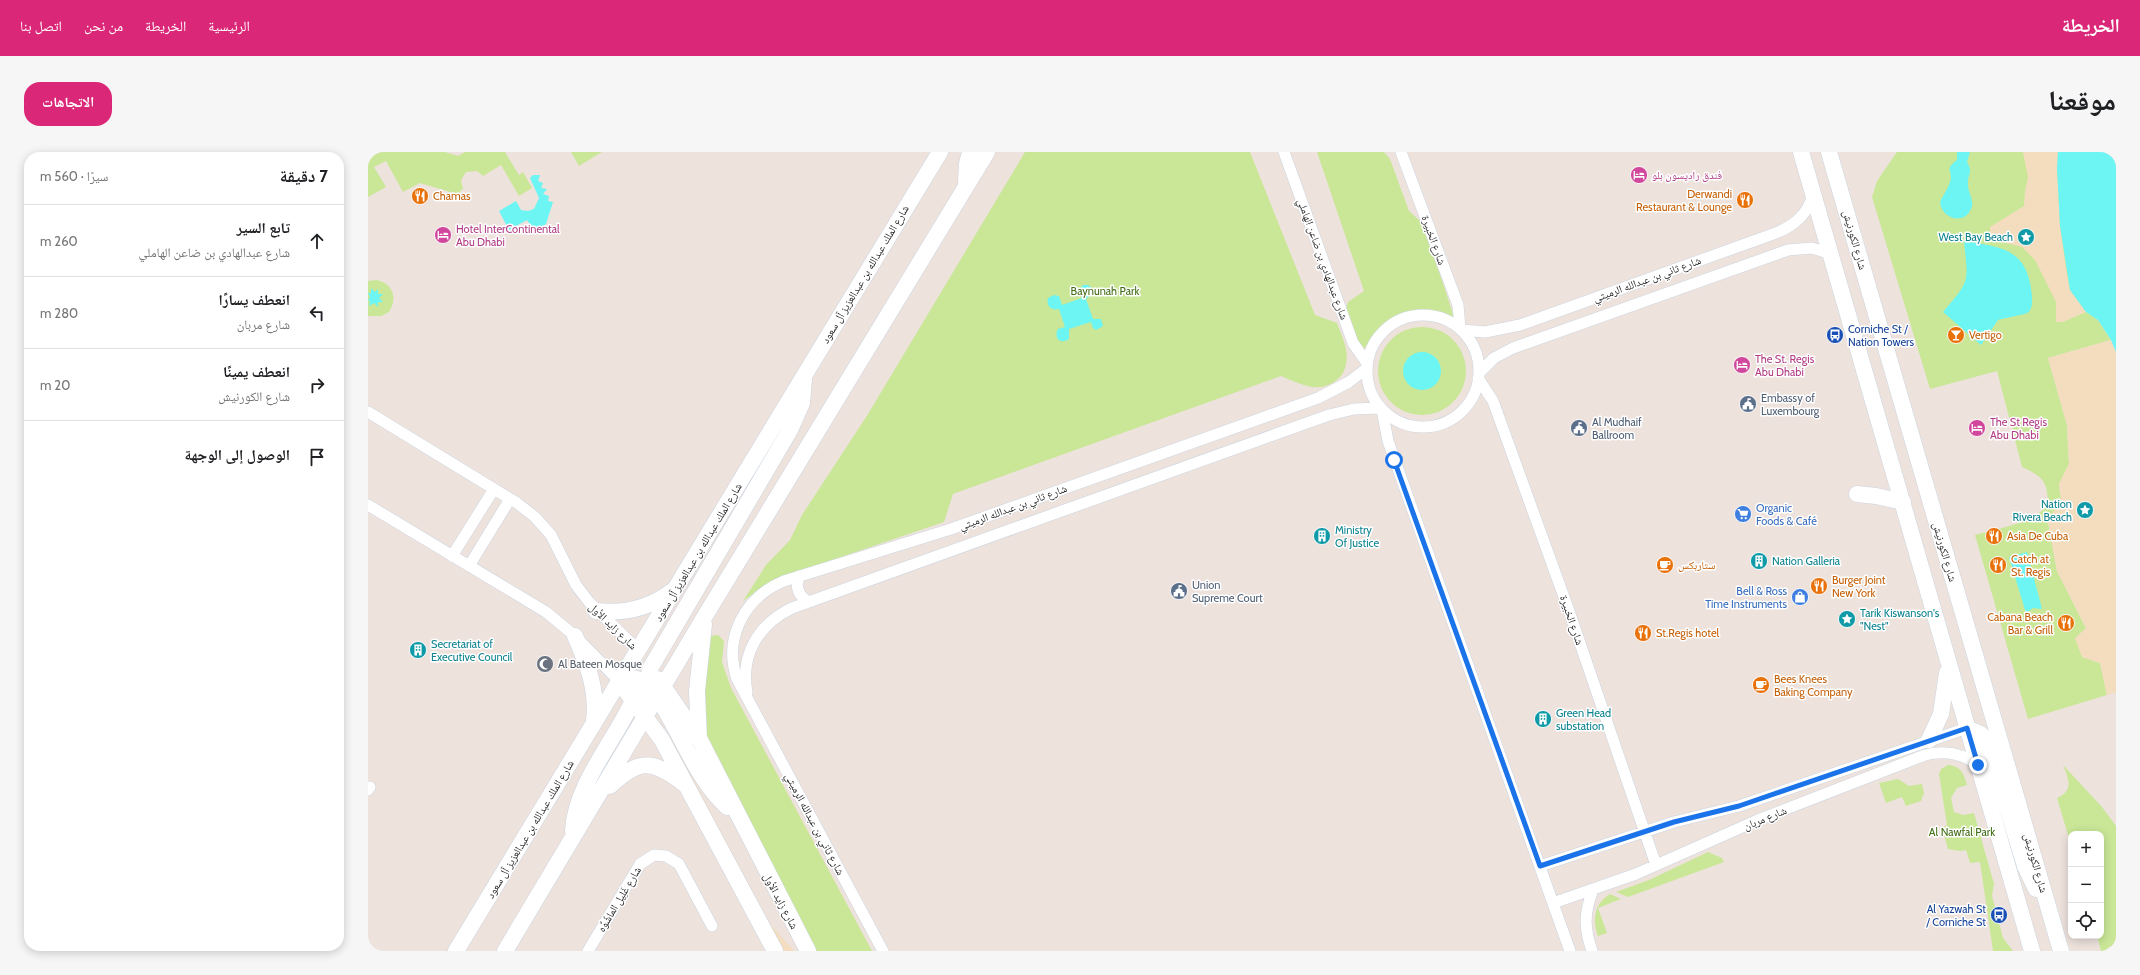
<!DOCTYPE html>
<html lang="ar">
<head>
<meta charset="utf-8">
<style>
	:root { --surface:#fff; --page:#f6f6f6; --text:#202124; --muted:#757577; --line:#e0e0e0; --accent:#db2777 }
	body { margin:0; font-family:Cabin,"Noto Naskh Arabic",sans-serif; background:var(--page); color:var(--text); direction:rtl }
	.controls { position:absolute; right:12px; bottom:12px; display:grid; overflow:hidden; border-radius:8px; box-shadow:0 2px 10px #0003 }
	.controls button { width:36px; height:36px; display:grid; place-items:center; padding:0; border:0; border-bottom:1px solid var(--line); background:var(--surface); color:var(--text); font:20px sans-serif }
	.stop { position:absolute; width:12px; height:12px; margin:-9px; border:3px solid #1a73e8; border-radius:50%; background:#fff }
	.stop.end { background:#1a73e8; border-color:#fff; box-shadow:0 1px 4px #0008 }
	.list { margin:0; padding:0; list-style:none }
	h2 { display:flex; justify-content:space-between; align-items:center; height:52px; margin:0; padding:0 16px; font-size:17px }
	h2 small { font-size:13px; font-weight:400; color:var(--muted) }
	.list li { display:grid; grid-template-columns:26px 1fr auto; gap:12px; align-items:center; box-sizing:border-box; height:72px; padding:0 16px; border-top:1px solid var(--line) }
	.list b { display:block; font-size:15px; white-space:nowrap }
	.list p { margin:0; font-size:13px; white-space:nowrap; color:var(--muted) }
	.list em { font-size:13px; font-style:normal; color:var(--muted) }
	.icon { flex:none; width:22px; height:22px; fill:none; stroke:currentColor; stroke-width:2; stroke-linecap:round; stroke-linejoin:round }
	.map { position:relative; flex:none; width:1748px; height:799px; overflow:hidden; direction:ltr; border-radius:16px }
	header { display:flex; align-items:center; gap:24px; box-sizing:border-box; height:56px; padding:0 20px; background:var(--accent); color:#fff }
	header strong { font-size:19px }
	nav { display:flex; gap:22px; margin-inline-start:auto; font-size:14px }
	.intro { display:flex; align-items:center; justify-content:space-between; box-sizing:border-box; height:96px; padding:0 24px }
	h1 { margin:0; font-size:28px }
	.button { padding:10px 18px; border-radius:16px; background:var(--accent); color:#fff; font-size:14px; font-weight:700 }
	main { display:flex; gap:24px; padding:0 24px }
	aside { flex:1; background:var(--surface); border-radius:16px; box-shadow:0 2px 10px #0003 }
	.map>svg:first-child { display:block }
	.green { fill:#c9e797 }
	.sand { fill:#f4ddbf }
	.water { fill:#6cf5f3 }
	.lines { fill:none; stroke-linecap:round; stroke-linejoin:round }
	.minor-casing { stroke:#cbd4de; stroke-width:12 }
	.secondary-casing { stroke:#cbd4de; stroke-width:17 }
	.minor { stroke:#fff; stroke-width:11 }
	.secondary { stroke:#fff; stroke-width:16 }
	.route { stroke:#1a73e8; stroke-width:5 }
	.labels { text-anchor:middle; dominant-baseline:central; stroke-width:3; stroke-linejoin:round; paint-order:stroke }
	.hotel-label { font-size:11px; fill:#b23c85; stroke:#fff; text-anchor:start }
	.food-label { font-size:11px; fill:#c56008; stroke:#fff; text-anchor:start }
	.culture-label { font-size:11px; fill:#0d838f; stroke:#fff; text-anchor:start }
	.street-label { font-size:11px; fill:#2c2c2c; stroke:#fff }
	.park-label { font-size:11px; fill:#416d17; stroke:#fff }
	.transit-label { font-size:11px; fill:#164399; stroke:#fff; text-anchor:start }
	.service-label { font-size:11px; fill:#4e5e75; stroke:#fff; text-anchor:start }
	.shop-label { font-size:11px; fill:#366cbe; stroke:#fff; text-anchor:start }
	.worship-label { font-size:11px; fill:#5b616d; stroke:#fff; text-anchor:start }
</style>
</head>
<body>
<header>
<strong>الخريطة</strong>
<nav><a>الرئيسية</a><a>الخريطة</a><a>من نحن</a><a>اتصل بنا</a></nav>
</header>
<div class="intro"><h1>موقعنا</h1><a class="button">الاتجاهات</a></div>
<main>
<div class="map">
<svg width="1748" height="799" viewBox="0 0 1748 799">
	<rect width="100%" height="100%" fill="#eee2dd"/>
	<path class="green" d="M0 0H77L90 4 97 0H137L151 23 155 20 164 36 151 44 133 13 115 24 109 19 98 20 93 28 95 37 89 42 52 31 35 40 18 9 6 15 18 35 0 45Z
		M203 0H234L211 14Z
		M657 0H882L947 163 969 171C972 180 977 189 978 198 980 205 978 218 973 224 954 244 934 233 913 224L585 342 576 370 405 428 375 449 398 413 422 388 434 363 500 262Z
		M949 0H1016L1022 7 1041 59 1051 68 1056 78 1077 137 1086 166C1040 149 1019 162 994 200L978 157 980 150 996 139Z
		M1529 0H1690L1689 16 1718 160 1730 168 1743 188 1680 206 1699 273 1701 312 1691 332 1693 347 1680 370 1689 419 1718 476 1714 505 1732 511 1739 543 1660 567 1607 383C1624 378 1677 369 1680 349 1680 346 1679 342 1679 340 1677 325 1666 321 1654 315L1629 219 1562 237 1504 45 1509 29Z
		M9 128C25 132 30 146 21 160L13 164H0V129Z
		M1010 219a44 44 0 1 1 88 0a44 44 0 1 1-88 0Z
		M350 483 356 489 354 510 363 536 504 799H449L336 579C335 548 333 514 343 484Z
		M1580 613C1593 614 1596 622 1599 633L1589 636 1583 646 1586 660 1595 663 1606 661 1626 732 1624 744 1635 786 1645 799H1625L1612 710 1602 711 1598 698 1592 699 1580 697 1574 676 1579 673 1571 622 1573 617Z
		M1695 613 1734 655 1748 674V793L1741 795 1737 799H1733L1729 784H1733V682H1703V693L1689 646C1706 638 1701 628 1695 613Z
		M1530 627 1541 634 1554 632 1556 641 1553 649 1538 654 1534 645 1518 651 1511 631Z
		M1340 700 1354 706 1356 710 1260 745 1248 740 1281 728Z
		M1242 742 1253 747 1230 756 1239 781 1230 784C1224 768 1226 752 1242 742Z"/>
	<path class="sand" d="M1655 0H1690L1689 16 1692 74 1699 123 1702 138 1718 160 1695 170H1688V150L1667 108 1654 95 1622 87V75L1656 54 1657 39 1660 25Z
		M1743 188 1748 200V540L1739 543 1732 511 1714 505 1707 486 1718 476 1689 419 1680 369 1693 347 1691 332 1701 312 1699 273 1680 206Z
		M302 583 402 772 426 799H412L298 585Z"/>
	<path class="water" d="M1589 0H1602L1599 10C1606 22 1599 21 1600 33 1600 41 1607 49 1603 57 1596 74 1573 66 1572 50 1575 43 1580 37 1582 30 1586 19 1575 18 1589 8Z
		M1690 0H1748V200L1743 188 1730 168 1718 160 1702 138 1692 74 1689 16Z
		M165 23H172L170 29 175 31 173 36 179 37 175 42 181 44 180 49 185 50 178 72 166 80 159 68 141 78 131 59 148 49 153 58 160 59 166 57 171 46 162 26Z
		M1596 89C1635 95 1660 97 1664 144 1664 149 1665 158 1659 161 1655 163 1636 166 1630 168L1613 193 1575 160C1603 127 1600 131 1596 89Z
		M715 133H720L724 136V142L718 147 725 167H733L735 174 728 178 725 176 723 170 701 177V187C693 193 685 186 690 177L697 175 691 157C683 159 678 154 680 146L686 143 691 144 694 153 714 146 711 138Z
		M3 136 7 140 10 137V142H15L11 146 15 150H10V155L6 151 1 154 2 149 0 148 2 145 0 141H3Z
		M1035 219a19 19 0 1 1 38 0a19 19 0 1 1-38 0Z
		M1659 400 1674 457 1665 456 1658 461 1641 405Z"/>
	<g class="lines">
		<g class="minor-casing">
			<path id="minor" d="M916 0 985 191 999 211
				M1033 0 1090 153 1092 176
				M999 219a56 56 0 1 1 112 0a56 56 0 1 1-112 0Z
				M1093 178 1117 180 1152 173 1408 81C1427 73 1440 62 1445 42
				M1111 221 1126 206 1145 196 1420 98 1444 96 1463 102
				M1110 226 1125 249 1200 456 1288 713
				M1014 258 1020 289 1202 799
				M0 260 149 351 167 365 183 383 208 433 221 450 270 498
				M0 353 178 460 207 484 250 528
				M84 404 126 337
				M101 414 142 347
				M431 424C427 435 430 444 441 450
				M379 540C372 502 391 472 424 456L961 263 986 257 1012 256
				M0 638 2 635
				M1172 714 1306 670 1371 654 1599 576
				M1185 751 1268 722 1390 668 1557 603C1577 598 1594 601 1610 613
				M220 799 272 712 286 703 298 704 311 712 344 774
				M515 799 369 527C355 485 377 445 416 429L583 377 950 246 981 230 999 216
				M1224 799C1216 776 1216 761 1225 738"/>
		</g>
		<g class="secondary-casing">
			<path id="secondary" d="M1433 0 1664 799
				M1461 0 1693 799
				M598 30 599 12 602 0
				M1489 342 1508 344 1535 350
				M228 459C256 462 282 456 304 439
				M207 484C219 511 230 538 226 569
				M290 527 332 588 440 799
				M250 528 294 588 407 799
				M250 528C263 524 273 526 282 535 311 573 324 622 359 655
				M278 565 276 539 283 515 422 278 434 251 436 227
				M1599 576 1613 582 1620 592 1657 714 1668 737
				M331 587 329 539 336 472
				M1561 588 1573 562 1579 521
				M242 634C271 607 283 607 315 631
				M205 679C207 631 251 584 269 540
				M88 799C249 533 410 266 572 0
				M137 799 337 464 619 0"/>
		</g>
		<use href="#minor" class="minor"/>
		<use href="#secondary" class="secondary"/>
	</g>
	<g class="lines">
		<path class="route" d="M1026 308 1172 714 1306 670 1371 654 1599 576 1610 613"/>
	</g>
	<defs>
		<g id="hotel-disc" transform="scale(0.9)"><circle r="9.5" fill="#d1479c" stroke="#fff"/><path d="M-6-4.5h1.5V1H6V5H4.5V3h-9V5H-6ZM-4 0a1.8 1.8 0 1 1 3.6 0ZM.5 0V-2.5h3Q6-2.5 6 0Z" fill="#fff"/></g>
		<g id="restaurant-disc" transform="scale(0.9)"><circle r="9.5" fill="#e8710a" stroke="#fff"/><path d="M-5-6h1v4h1v-4h1v4h1v-4h1v5L-1.5 .5V6h-2V.5L-5-1ZM5-6V6H3V1.5H1.5Q1.5-4 5-6Z" fill="#fff"/></g>
		<g id="sight-disc" transform="scale(0.9)"><circle r="9.5" fill="#0f9aa8" stroke="#fff"/><path d="M0-6L1.8-2.2L6-1.7L2.9 1.2L3.7 5.4L0 3.3L-3.7 5.4L-2.9 1.2L-6-1.7L-1.8-2.2Z" fill="#fff"/></g>
		<g id="bus-disc" transform="scale(0.9)"><circle r="9.5" fill="#1a4fb4" stroke="#fff"/><path d="M-5-6H5V4H4V6H2V4H-2V6H-4V4H-5ZM-3.5-4V0h7V-4ZM-3.5 1.2v1.5H-2V1.2ZM2 1.2v1.5H3.5V1.2Z" fill="#fff"/></g>
		<g id="bar-disc" transform="scale(0.9)"><circle r="9.5" fill="#e8710a" stroke="#fff"/><path d="M-6-5H6L.8 .8V4.5H3.5V6h-7V4.5H-.8V.8Z" fill="#fff"/></g>
		<g id="civic-disc" transform="scale(0.9)"><circle r="9.5" fill="#5c6f8a" stroke="#fff"/><path d="M-.6-6.5H3V-4.5H.6V-3L4-1V1h2V6H-6V1h2V-1L-.6-3ZM-1.2 2.5V6h2.4V2.5Z" fill="#fff"/></g>
		<g id="supermarket-disc" transform="scale(0.9)"><circle r="9.5" fill="#3f7fe0" stroke="#fff"/><path d="M-6-5.5h2.5l.6 2H6L4.5 2H-2.5L-4.4-4H-6ZM-1.5 3.2a1.3 1.3 0 1 0 .1 0ZM3 3.2a1.3 1.3 0 1 0 .1 0Z" fill="#fff"/></g>
		<g id="building-disc" transform="scale(0.9)"><circle r="9.5" fill="#0f9aa8" stroke="#fff"/><path d="M-4-6H4V6H1V3H-1V6H-4ZM-2.5-4.3h1.7v1.8h-1.7ZM.8-4.3h1.7v1.8H.8ZM-2.5-1h1.7V.8h-1.7ZM.8-1h1.7V.8H.8Z" fill="#fff"/></g>
		<g id="cafe-disc" transform="scale(0.9)"><circle r="9.5" fill="#e8710a" stroke="#fff"/><path d="M-5.5-4.5H6V0H3Q3 3.5 0 3.5H-2.5Q-5.5 3.5-5.5 0ZM3-3.2v2h1.7v-2ZM-6 4.5H4V6H-6Z" fill="#fff"/></g>
		<g id="shop-disc" transform="scale(0.9)"><circle r="9.5" fill="#3f7fe0" stroke="#fff"/><path d="M-5-2.5h2.3a2.7 3.5 0 0 1 5.4 0H5L5.5 6h-11ZM-1.5-2.5h3a1.5 2.3 0 0 0-3 0Z" fill="#fff"/></g>
		<g id="mosque-disc" transform="scale(0.9)"><circle r="9.5" fill="#6b7280" stroke="#fff"/><path d="M3.5-4.9A6 6 0 1 0 3.5 4.9A5 5 0 1 1 3.5-4.9Z" fill="#fff"/></g>
	</defs>
	<g fill-rule="evenodd">
		<use href="#hotel-disc" x="1271" y="23"/>
		<use href="#restaurant-disc" x="52" y="44"/>
		<use href="#restaurant-disc" x="1377" y="48"/>
		<use href="#hotel-disc" x="75" y="83"/>
		<use href="#sight-disc" x="1658" y="85"/>
		<use href="#bus-disc" x="1467" y="183"/>
		<use href="#bar-disc" x="1588" y="183"/>
		<use href="#hotel-disc" x="1374" y="213"/>
		<use href="#civic-disc" x="1380" y="252"/>
		<use href="#civic-disc" x="1211" y="276"/>
		<use href="#hotel-disc" x="1609" y="276"/>
		<use href="#sight-disc" x="1717" y="358"/>
		<use href="#supermarket-disc" x="1375" y="362"/>
		<use href="#building-disc" x="954" y="384"/>
		<use href="#restaurant-disc" x="1626" y="384"/>
		<use href="#building-disc" x="1391" y="409"/>
		<use href="#cafe-disc" x="1297" y="413"/>
		<use href="#restaurant-disc" x="1630" y="413"/>
		<use href="#restaurant-disc" x="1451" y="434"/>
		<use href="#civic-disc" x="811" y="439"/>
		<use href="#shop-disc" x="1432" y="445"/>
		<use href="#sight-disc" x="1479" y="467"/>
		<use href="#restaurant-disc" x="1698" y="471"/>
		<use href="#restaurant-disc" x="1275" y="481"/>
		<use href="#building-disc" x="50" y="498"/>
		<use href="#mosque-disc" x="177" y="512"/>
		<use href="#cafe-disc" x="1393" y="533"/>
		<use href="#building-disc" x="1175" y="567"/>
		<use href="#bus-disc" x="1631" y="763"/>
	</g>
	<g class="labels">
		<g class="hotel-label">
			<text x="1284" y="23">فندق راديسون بلو</text>
			<text x="88" y="77">Hotel InterContinental<tspan x="88" dy="13">Abu Dhabi</tspan></text>
			<text x="1387" y="207">The St. Regis<tspan x="1387" dy="13">Abu Dhabi</tspan></text>
			<text x="1622" y="270">The St Regis<tspan x="1622" dy="13">Abu Dhabi</tspan></text>
		</g>
		<g class="food-label">
			<text x="1364" y="42" text-anchor="end">Derwandi<tspan x="1364" dy="13">Restaurant &amp; Lounge</tspan></text>
			<text x="65" y="44">Chamas</text>
			<text x="1601" y="183">Vertigo</text>
			<text x="1639" y="384">Asia De Cuba</text>
			<text x="1643" y="407">Catch at<tspan x="1643" dy="13">St. Regis</tspan></text>
			<text x="1310" y="413">ستاربكس</text>
			<text x="1464" y="428">Burger Joint<tspan x="1464" dy="13">New York</tspan></text>
			<text x="1685" y="465" text-anchor="end">Cabana Beach<tspan x="1685" dy="13">Bar &amp; Grill</tspan></text>
			<text x="1288" y="481">St.Regis hotel</text>
			<text x="1406" y="527">Bees Knees<tspan x="1406" dy="13">Baking Company</tspan></text>
		</g>
		<g class="culture-label">
			<text x="1645" y="85" text-anchor="end">West Bay Beach</text>
			<text x="1704" y="352" text-anchor="end">Nation<tspan x="1704" dy="13">Rivera Beach</tspan></text>
			<text x="967" y="378">Ministry<tspan x="967" dy="13">Of Justice</tspan></text>
			<text x="1404" y="409">Nation Galleria</text>
			<text x="1492" y="461">Tarik Kiswanson's<tspan x="1492" dy="13">"Nest"</tspan></text>
			<text x="63" y="492">Secretariat of<tspan x="63" dy="13">Executive Council</tspan></text>
			<text x="1188" y="561">Green Head<tspan x="1188" dy="13">substation</tspan></text>
		</g>
		<g class="street-label">
			<text transform="translate(1066 88) rotate(70)">شارع الخبيرة</text>
			<text transform="translate(1487 88) rotate(74)">شارع الكورنيش</text>
			<text transform="translate(955 107) rotate(70)">شارع عبدالهادي بن ضاعن الهاملي</text>
			<text transform="translate(497 122) rotate(-59)">شارع الملك عبدالله بن عبدالعزيز آل سعود</text>
			<text transform="translate(1279 127) rotate(-20)">شارع ثاني بن عبدالله الرميثي</text>
			<text transform="translate(645 355) rotate(-20)">شارع ثاني بن عبدالله الرميثي</text>
			<text transform="translate(330 400) rotate(-59)">شارع الملك عبدالله بن عبدالعزيز آل سعود</text>
			<text transform="translate(1577 400) rotate(74)">شارع الكورنيش</text>
			<text transform="translate(1204 468) rotate(71)">شارع الخبيرة</text>
			<text transform="translate(245 474) rotate(44)">شارع زايد الأول</text>
			<text transform="translate(1397 666) rotate(-22)">شارع مربان</text>
			<text transform="translate(447 672) rotate(62)">شارع ثاني بن عبدالله الرميثي</text>
			<text transform="translate(162 677) rotate(-59)">شارع الملك عبدالله بن عبدالعزيز آل سعود</text>
			<text transform="translate(1668 711) rotate(74)">شارع الكورنيش</text>
			<text transform="translate(251 747) rotate(-59)">شارع غَلِيل الماشُوَّه</text>
			<text transform="translate(413 749) rotate(62)">شارع زايد الأول</text>
		</g>
		<g class="park-label">
			<text x="737" y="139">Baynunah Park</text>
			<text x="1594" y="680">Al Nawfal Park</text>
		</g>
		<g class="transit-label">
			<text x="1480" y="177">Corniche St /<tspan x="1480" dy="13">Nation Towers</tspan></text>
			<text x="1618" y="757" text-anchor="end">Al Yazwah St<tspan x="1618" dy="13">/ Corniche St</tspan></text>
		</g>
		<g class="service-label">
			<text x="1393" y="246">Embassy of<tspan x="1393" dy="13">Luxembourg</tspan></text>
			<text x="1224" y="270">Al Mudhaif<tspan x="1224" dy="13">Ballroom</tspan></text>
			<text x="824" y="433">Union<tspan x="824" dy="13">Supreme Court</tspan></text>
		</g>
		<g class="shop-label">
			<text x="1388" y="356">Organic<tspan x="1388" dy="13">Foods &amp; Café</tspan></text>
			<text x="1419" y="439" text-anchor="end">Bell &amp; Ross<tspan x="1419" dy="13">Time Instruments</tspan></text>
		</g>
		<g class="worship-label">
			<text x="190" y="512">Al Bateen Mosque</text>
		</g>
	</g>
</svg>
<div class="controls">
<button>+</button>
<button>−</button>
<button><svg class="icon" aria-label="locate" viewBox="0 0 24 24"><circle cx="12" cy="12" r="6"/><path d="M12 2v4M12 18v4M2 12h4M18 12h4"/></svg></button>
</div>
<div class="stop" style="left:1026px;top:308px"></div>
<div class="stop end" style="left:1610px;top:613px"></div>
</div>
<aside>
<h2>7 دقيقة<small>سيرًا · 560 m</small></h2>
<ul class="list">
<li><svg class="icon" aria-label="ahead" viewBox="0 0 24 24"><path d="M12 20V5M6 11l6-6 6 6"/></svg><div><b>تابع السير</b><p>شارع عبدالهادي بن ضاعن الهاملي</p></div><em>260 m</em></li>
<li><svg class="icon" aria-label="left" viewBox="0 0 24 24"><path d="M17 20v-9H6M10 6l-5 5 5 5"/></svg><div><b>انعطف يسارًا</b><p>شارع مربان</p></div><em>280 m</em></li>
<li><svg class="icon" aria-label="right" viewBox="0 0 24 24"><path d="M7 20v-9h11M14 6l5 5-5 5"/></svg><div><b>انعطف يمينًا</b><p>شارع الكورنيش</p></div><em>20 m</em></li>
<li><svg class="icon" aria-label="arrive" viewBox="0 0 24 24"><path d="M6 21V4h12l-3 4 3 4H6"/></svg><div><b>الوصول إلى الوجهة</b></div></li>
</ul>
</aside>
</main>
</body>
</html>
